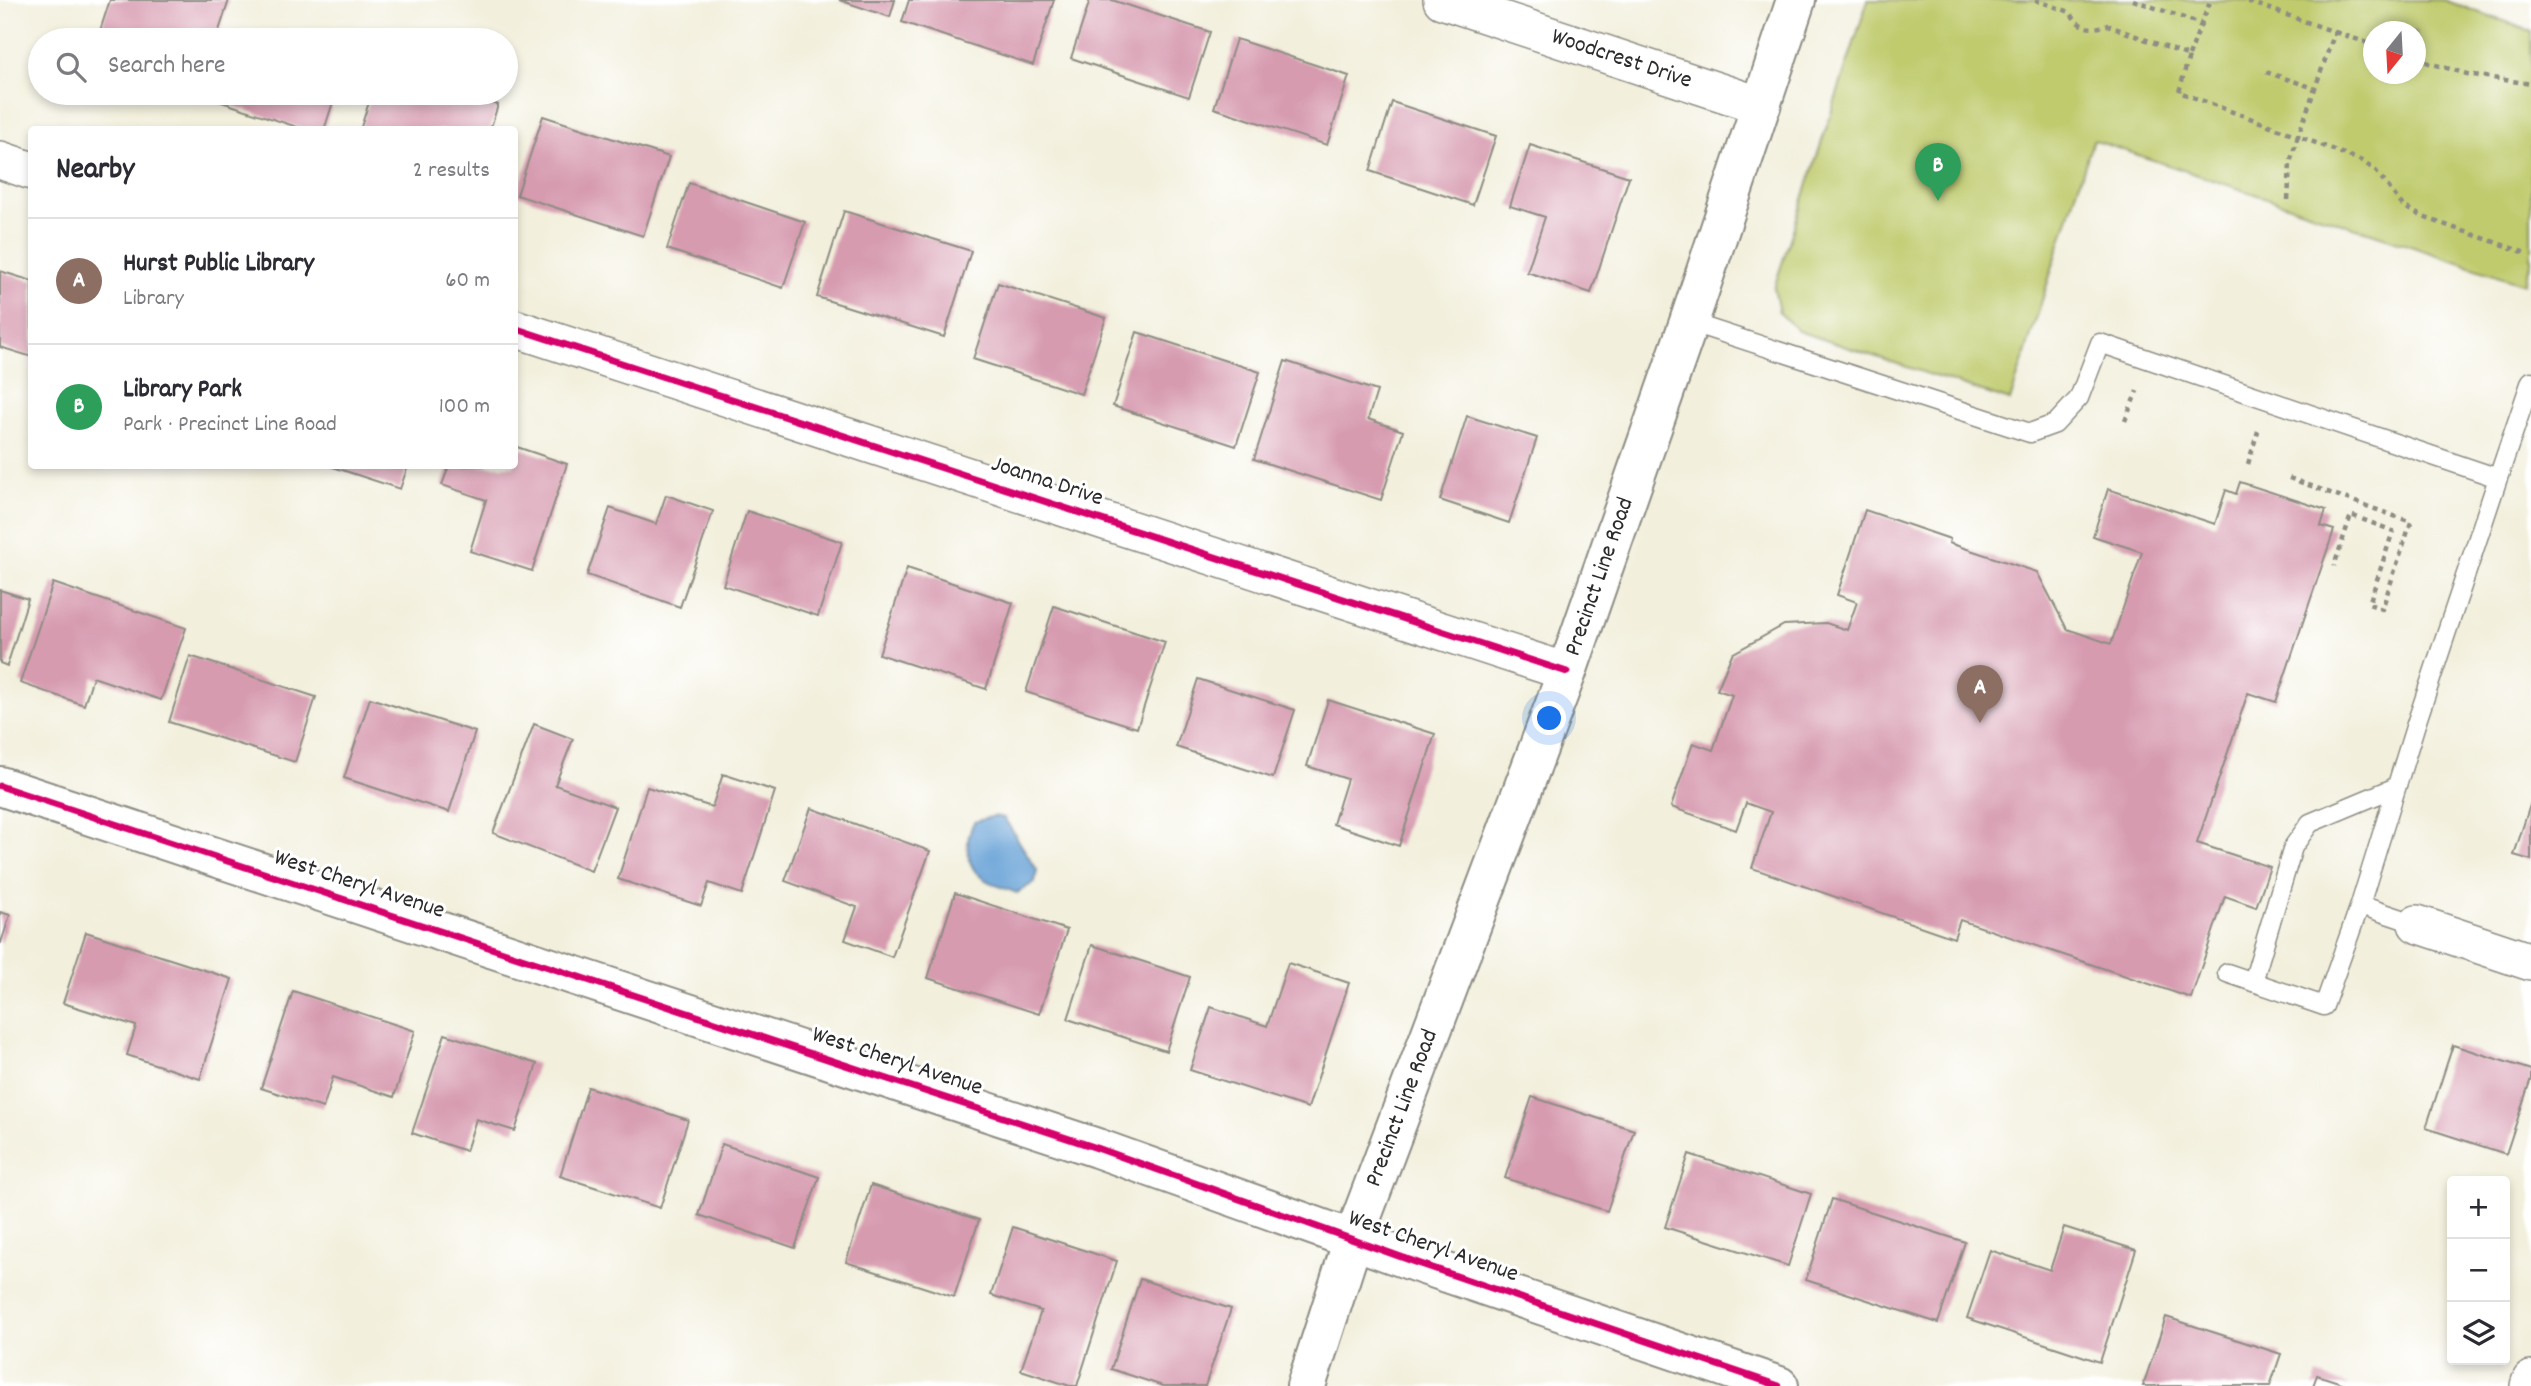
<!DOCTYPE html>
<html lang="en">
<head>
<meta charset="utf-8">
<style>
	:root { --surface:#fff; --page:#f2f2f3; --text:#2b2b33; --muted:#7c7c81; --line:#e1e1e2; --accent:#db2777 }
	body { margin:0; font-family:Dekko,sans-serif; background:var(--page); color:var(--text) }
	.controls { position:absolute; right:21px; bottom:21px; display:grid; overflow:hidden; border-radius:7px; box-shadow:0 4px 10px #0003 }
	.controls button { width:63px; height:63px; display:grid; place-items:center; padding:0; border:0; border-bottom:2px solid var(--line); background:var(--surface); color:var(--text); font:35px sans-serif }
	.compass { position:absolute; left:2363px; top:21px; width:63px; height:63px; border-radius:50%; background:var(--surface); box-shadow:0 4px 10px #0003; rotate:198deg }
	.you { position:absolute; left:1550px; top:719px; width:24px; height:24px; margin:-18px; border:5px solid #fff; border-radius:50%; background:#1a73e8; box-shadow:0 0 0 10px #1a73e833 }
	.badge { display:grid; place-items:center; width:46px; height:46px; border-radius:50%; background:var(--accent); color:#fff; font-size:23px; font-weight:700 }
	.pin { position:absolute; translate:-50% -58px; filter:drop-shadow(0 2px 4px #0008) }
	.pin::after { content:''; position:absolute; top:37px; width:24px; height:21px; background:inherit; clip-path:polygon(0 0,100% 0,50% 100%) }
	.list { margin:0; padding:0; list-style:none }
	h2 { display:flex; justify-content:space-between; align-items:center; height:91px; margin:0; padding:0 28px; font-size:30px }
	h2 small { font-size:23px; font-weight:400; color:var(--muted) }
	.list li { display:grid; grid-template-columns:46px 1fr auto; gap:21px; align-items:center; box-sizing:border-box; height:126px; padding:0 28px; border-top:2px solid var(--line) }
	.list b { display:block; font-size:26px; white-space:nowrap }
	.list p { margin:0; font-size:23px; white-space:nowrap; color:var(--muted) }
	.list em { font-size:23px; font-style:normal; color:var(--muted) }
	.icon { flex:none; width:38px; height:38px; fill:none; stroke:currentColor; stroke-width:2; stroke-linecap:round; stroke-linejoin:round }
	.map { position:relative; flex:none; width:2531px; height:1386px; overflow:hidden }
	.search { position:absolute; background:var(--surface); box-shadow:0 4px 10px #0003; left:28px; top:28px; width:490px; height:77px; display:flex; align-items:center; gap:18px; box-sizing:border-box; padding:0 24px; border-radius:38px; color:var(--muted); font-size:26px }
	.panel { position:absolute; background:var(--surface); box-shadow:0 4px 10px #0003; left:28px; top:126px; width:490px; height:343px; border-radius:7px }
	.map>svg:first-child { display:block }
	.green { fill:#bfcb6d; stroke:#757b4c; stroke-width:2; fill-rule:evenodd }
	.water { fill:#66a1d6; stroke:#486680; stroke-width:2 }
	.building { fill:#d79bb0 }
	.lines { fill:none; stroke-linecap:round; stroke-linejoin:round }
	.lane-casing { stroke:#8e8d84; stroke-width:21 }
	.street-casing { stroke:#8e8d84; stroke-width:40 }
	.secondary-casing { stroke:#8e8d84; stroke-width:42 }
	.path { stroke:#8e8d84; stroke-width:4.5; stroke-dasharray:5 5; stroke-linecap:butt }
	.lane { stroke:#fff; stroke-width:18 }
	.street { stroke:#fff; stroke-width:37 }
	.secondary { stroke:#fff; stroke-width:38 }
	.cycleway-casing { stroke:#fff; stroke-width:11 }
	.cycleway { stroke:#d6006c; stroke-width:7 }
	.labels { text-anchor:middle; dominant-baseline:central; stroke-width:6; stroke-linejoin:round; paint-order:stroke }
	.street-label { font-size:24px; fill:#2b2b2b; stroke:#fff }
</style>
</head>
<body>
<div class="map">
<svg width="2531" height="1386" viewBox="0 0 2531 1386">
	<rect width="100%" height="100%" fill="#fff"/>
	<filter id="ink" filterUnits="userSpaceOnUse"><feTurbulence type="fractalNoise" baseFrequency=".0143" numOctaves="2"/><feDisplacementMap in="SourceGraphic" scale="14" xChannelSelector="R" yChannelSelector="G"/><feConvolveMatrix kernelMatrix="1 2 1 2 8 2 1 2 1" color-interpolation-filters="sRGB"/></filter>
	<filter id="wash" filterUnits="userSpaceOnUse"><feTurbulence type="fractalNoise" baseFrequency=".00686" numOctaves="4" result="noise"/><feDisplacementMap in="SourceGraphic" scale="28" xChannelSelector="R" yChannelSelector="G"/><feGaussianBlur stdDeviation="1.57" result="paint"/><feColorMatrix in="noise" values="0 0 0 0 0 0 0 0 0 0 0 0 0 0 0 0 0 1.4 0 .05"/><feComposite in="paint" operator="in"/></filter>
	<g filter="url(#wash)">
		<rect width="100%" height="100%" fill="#f2efdc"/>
		<path class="green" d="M1868 0H2444L2531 31V263L2524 284 2093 140 2010 401 1798 331 1779 312 1774 288ZM2374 32H2416V74H2374Z"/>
		<path class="water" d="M994 816 1004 818 1037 870 1035 882 1017 893C1007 889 993 885 984 879 965 867 964 841 974 822Z"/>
		<g id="blocks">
			<path class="building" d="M110 0H229L216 40H97Z
				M839 0H895L890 17Z
				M909 0H1054L1033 65 902 22Z
				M1090 0H1112L1210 32 1189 97 1071 58Z
				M294 30 324 40H290Z
				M235 32 258 40H232Z
				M1236 39 1349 76 1327 145 1214 108Z
				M215 93H336L324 130H306L213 99Z
				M372 93H460L498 105 490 130H360Z
				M1392 102 1496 136 1473 205 1370 171Z
				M543 116 669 157 643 236 517 195Z
				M1530 145 1629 177 1591 293 1527 272 1545 217 1510 206Z
				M689 183 805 222 783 288 667 249Z
				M844 211 971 251 944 337 817 297Z
				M0 271 32 281V357L0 347Z
				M998 283 1106 318 1081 394 973 359Z
				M1137 332 1260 372 1236 446 1113 406Z
				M1285 361 1377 391 1368 419 1403 431 1381 500 1254 459Z
				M1467 416 1537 438 1509 523 1440 500Z
				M514 446 567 464 532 571 470 551 486 500 442 485 449 466H514Z
				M330 466H408L400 489Z
				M2240 482 2326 510 2321 526 2334 530 2276 702 2248 693 2197 843 2270 867 2256 907 2225 896 2191 998 1960 920 1954 938 1752 868 1771 812 1746 803 1736 830 1671 807 1693 743 1713 750 1732 695 1717 690 1732 654 1784 625 1826 623 1847 630 1857 602 1837 595 1865 510 1950 539 1949 543 2037 572 2067 629 2111 644 2142 552 2093 536 2108 489 2215 524 2226 490 2236 494Z
				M666 495 713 511 680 607 587 575 610 508 656 524Z
				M747 511 842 542 818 616 723 585Z
				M907 568 1013 603 986 689 879 654Z
				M53 583 186 628 161 700 93 677 84 705 20 683Z
				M0 590 28 599 7 666 0 663Z
				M1054 606 1165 642 1137 728 1026 692Z
				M190 656 316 697 295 762 169 722Z
				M1198 679 1295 710 1273 778 1176 747Z
				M370 698 475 732 449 812 344 778Z
				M1328 700 1435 734 1399 846 1333 824 1347 779 1307 766Z
				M534 724 573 739 555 785 615 807 591 871 493 833Z
				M723 774 775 791 742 894 709 883 701 906 618 879 647 787 712 807Z
				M2530 805H2531V860L2514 855Z
				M811 808 930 851 892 957 845 940 857 907 785 881Z
				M955 893 1067 930 1039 1014 928 978Z
				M0 912 10 915 1 943H0Z
				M86 932 232 979 200 1079 127 1055 136 1026 63 1003Z
				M1092 945 1190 977 1166 1051 1068 1019Z
				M1288 963 1349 983 1308 1108 1190 1070 1211 1007 1267 1026Z
				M293 991 415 1031 394 1097 333 1077 323 1108 261 1088Z
				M445 1034 537 1064 515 1131 476 1119 466 1151 412 1133Z
				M2453 1045 2531 1070V1078L2506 1154 2426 1128Z
				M588 1087 688 1120 660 1208 560 1176Z
				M1532 1097 1634 1130 1607 1211 1505 1178Z
				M722 1144 819 1177 795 1248 699 1215Z
				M1689 1154 1811 1194 1788 1266 1665 1227Z
				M871 1185 979 1220 954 1297 846 1262Z
				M1832 1199 1965 1242 1938 1323 1806 1280Z
				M1013 1227 1117 1261 1077 1386H1070L1021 1370 1041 1311 991 1295Z
				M2064 1227 2136 1250 2100 1362 1967 1318 1990 1250 2050 1270Z
				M1140 1279 1231 1309 1205 1386H1163L1111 1369Z
				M2166 1317 2281 1354 2270 1386H2143Z
				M2317 1375 2348 1385V1386H2313Z"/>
		</g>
	</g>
	<g filter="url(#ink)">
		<use href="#blocks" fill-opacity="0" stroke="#8e8d84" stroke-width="2"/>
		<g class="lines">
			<g class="lane-casing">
				<path id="lane" d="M1689 322 2030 433 2055 424 2079 398 2100 343 2498 478 2415 727 2360 905 2417 924
					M2498 478 2531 381
					M2227 973 2324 1006 2360 905
					M2253 982 2293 847 2310 823 2396 787"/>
			</g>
			<g class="street-casing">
				<g id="street">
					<path id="s1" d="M1442 0 1762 106"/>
					<path d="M0 160 32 171"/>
					<path d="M514 328 1567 672"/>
					<path d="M2417 924 2531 962"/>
					<path d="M2529 1386 2531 1380"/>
				</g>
			</g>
			<g class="secondary-casing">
				<g id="secondary">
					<path d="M0 786 1097 1148 1418 1263 1779 1386"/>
					<path id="s2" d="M1306 1386 1353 1240 1567 672 1689 322 1796 0"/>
				</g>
			</g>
			<path class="path" d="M2035 0 2070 12C2079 28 2090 31 2107 25L2189 56 2179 92 2298 136 2335 32 2244 0
				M2133 0 2201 24 2211 0
				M2335 32 2374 45
				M2189 56 2201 24
				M2416 59 2467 74 2531 84
				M2266 72 2314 88
				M2288 200 2290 163 2298 136 2362 161 2376 171 2403 206 2423 217 2526 253
				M2125 421 2137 391
				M2248 464 2258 431
				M2289 478 2411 522 2382 609 2369 604 2393 531 2351 515 2334 566"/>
			<use href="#lane" class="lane"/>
			<use href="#street" class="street"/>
			<use href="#secondary" class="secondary"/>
			<g class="cycleway-casing">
				<path id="cycleway" d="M514 328 1567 672
					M0 786 1097 1148 1418 1263 1779 1386"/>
			</g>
			<use href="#cycleway" class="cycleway"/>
		</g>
	</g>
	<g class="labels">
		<g class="street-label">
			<text stroke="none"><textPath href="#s1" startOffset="189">Woodcrest Drive</textPath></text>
			<text transform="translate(1047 482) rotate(18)">Joanna Drive</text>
			<text stroke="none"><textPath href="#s2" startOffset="861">Precinct Line Road</textPath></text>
			<text transform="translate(359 885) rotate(18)">West Cheryl Avenue</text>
			<text transform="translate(897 1062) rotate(18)">West Cheryl Avenue</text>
			<text stroke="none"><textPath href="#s2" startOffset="294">Precinct Line Road</textPath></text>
			<text transform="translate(1433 1247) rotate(19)">West Cheryl Avenue</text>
		</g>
	</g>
</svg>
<div class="controls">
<button>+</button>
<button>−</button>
<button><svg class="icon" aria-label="layers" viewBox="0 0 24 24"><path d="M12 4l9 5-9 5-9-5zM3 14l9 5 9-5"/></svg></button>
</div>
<svg class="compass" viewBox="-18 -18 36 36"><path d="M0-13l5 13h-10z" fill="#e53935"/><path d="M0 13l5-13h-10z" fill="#7c7c81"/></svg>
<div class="you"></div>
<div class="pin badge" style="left:1980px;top:723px;background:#8d6e63">A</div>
<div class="pin badge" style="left:1938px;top:201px;background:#2e9e5b">B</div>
<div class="search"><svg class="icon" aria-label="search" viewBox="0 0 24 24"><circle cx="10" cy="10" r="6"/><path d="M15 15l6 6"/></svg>Search here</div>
<section class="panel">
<h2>Nearby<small>2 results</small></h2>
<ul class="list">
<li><span class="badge" style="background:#8d6e63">A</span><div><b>Hurst Public Library</b><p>Library</p></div><em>60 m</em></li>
<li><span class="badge" style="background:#2e9e5b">B</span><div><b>Library Park</b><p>Park · Precinct Line Road</p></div><em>100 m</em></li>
</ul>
</section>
</div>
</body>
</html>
